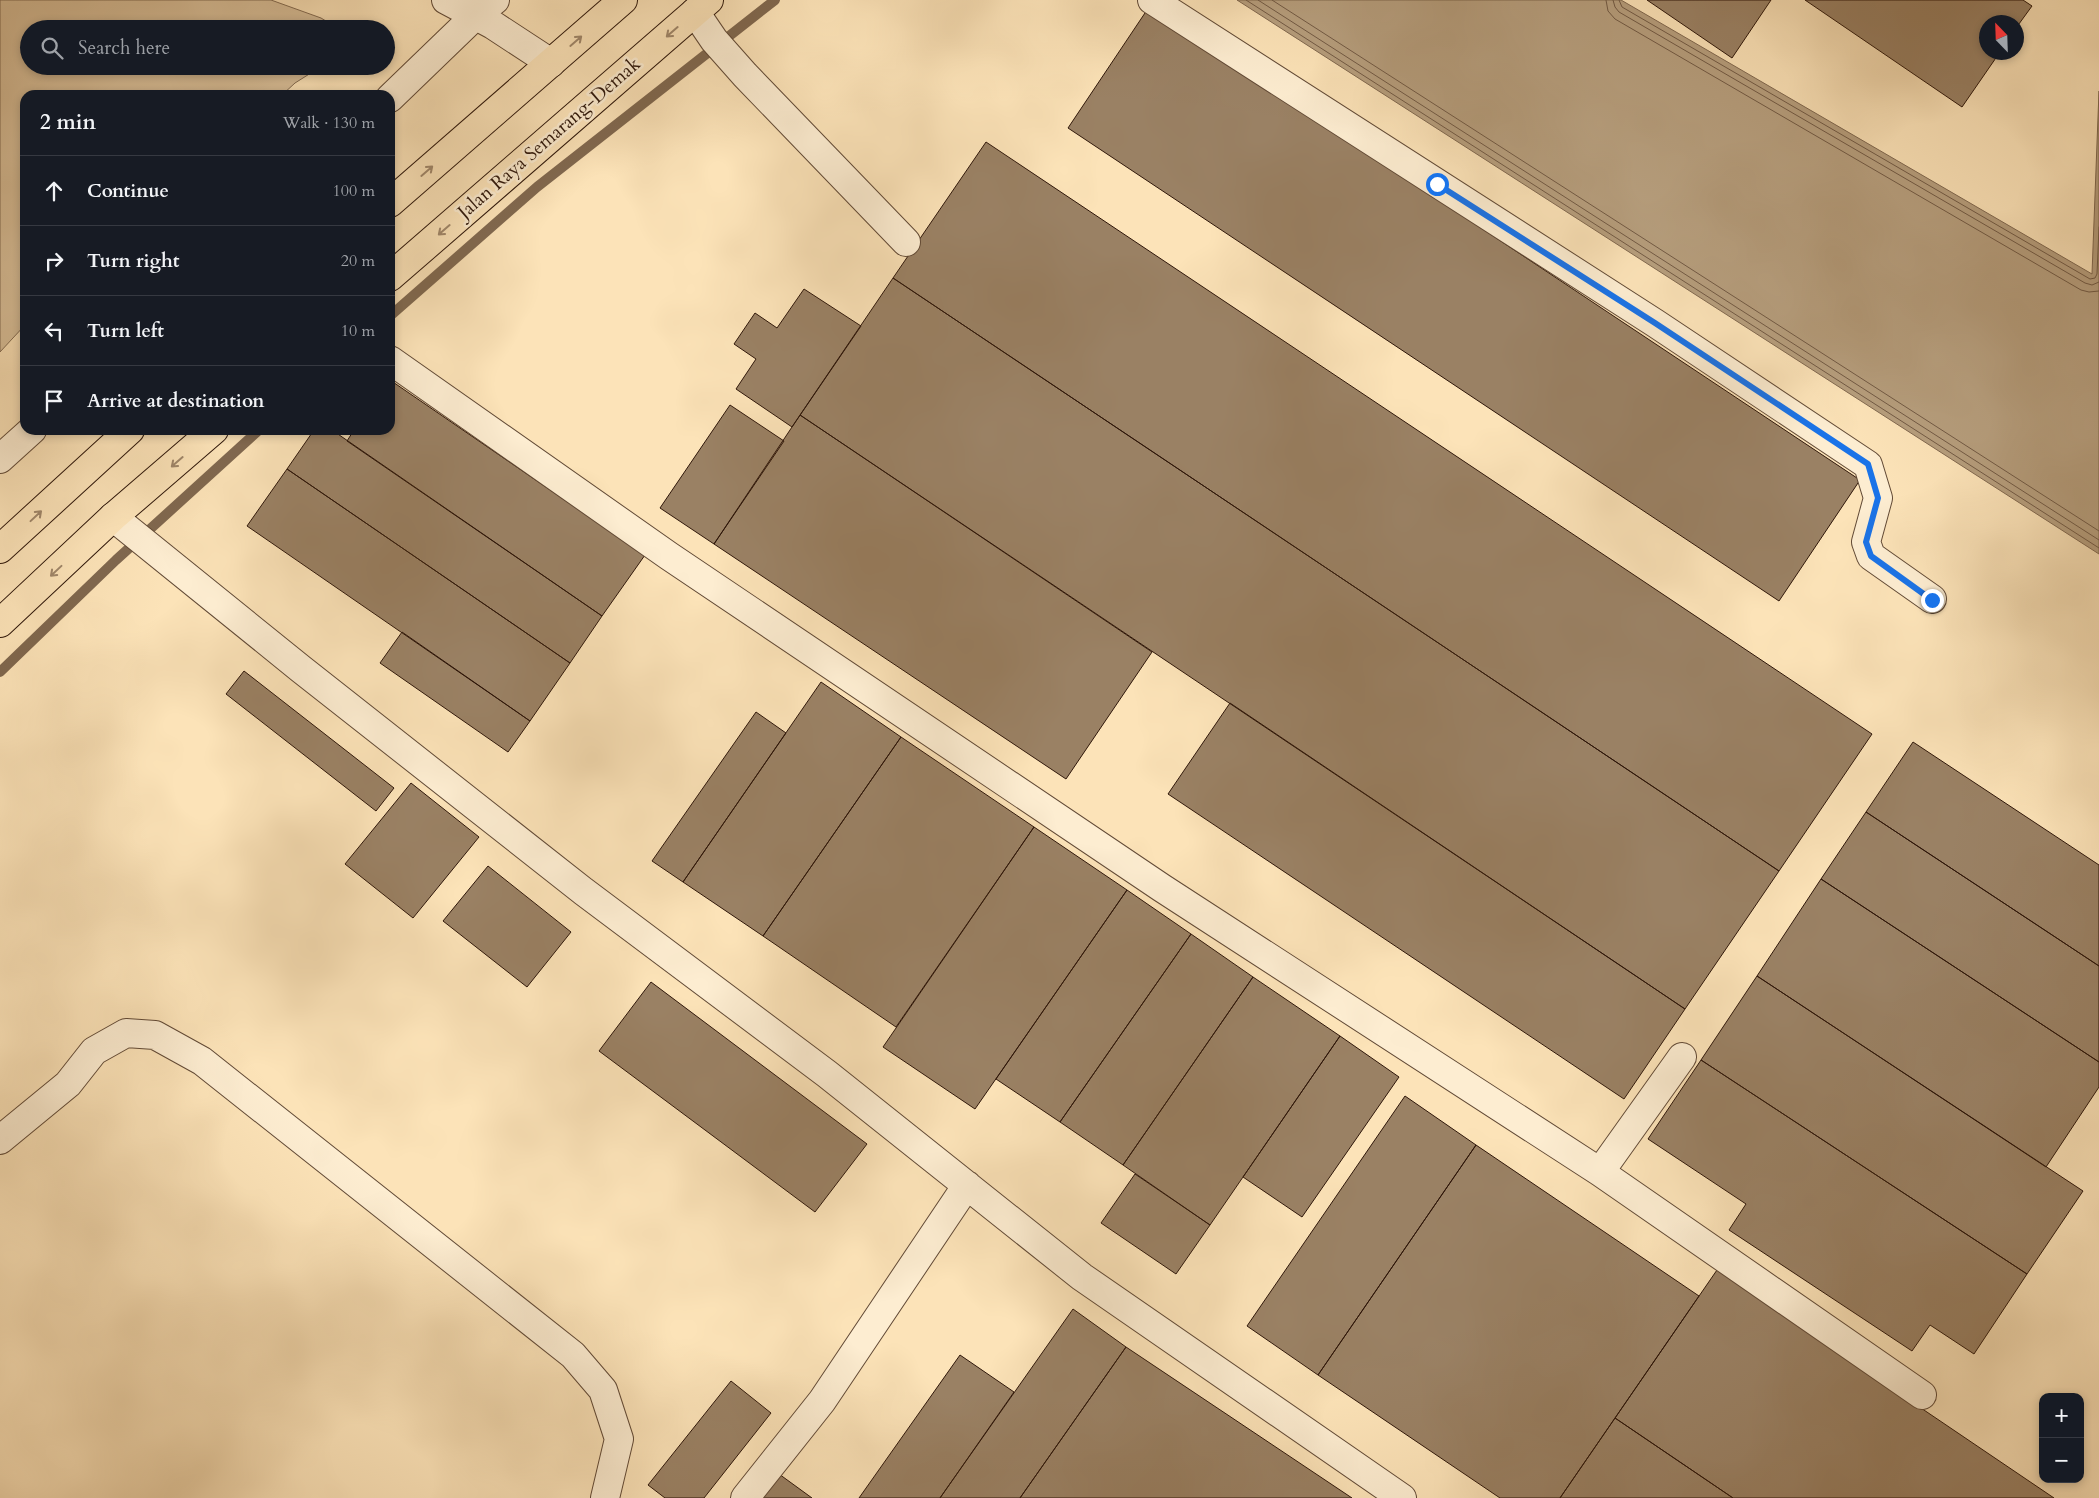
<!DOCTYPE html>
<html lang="en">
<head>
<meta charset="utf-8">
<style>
	:root { --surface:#171b24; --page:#20242c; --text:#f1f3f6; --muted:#9ea1a6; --line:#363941 }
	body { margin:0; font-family:Cardo,serif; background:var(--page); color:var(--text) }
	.controls { position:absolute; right:15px; bottom:15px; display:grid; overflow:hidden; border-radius:10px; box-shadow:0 2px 8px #0003 }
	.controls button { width:45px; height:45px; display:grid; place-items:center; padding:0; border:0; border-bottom:1px solid var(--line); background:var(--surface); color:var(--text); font:25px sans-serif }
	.compass { position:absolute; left:1979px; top:15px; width:45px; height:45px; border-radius:50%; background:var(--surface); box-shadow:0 2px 8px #0003; rotate:337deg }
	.stop { position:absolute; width:15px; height:15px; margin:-11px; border:4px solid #1a73e8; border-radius:50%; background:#fff }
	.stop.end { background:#1a73e8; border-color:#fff; box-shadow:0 1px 5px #0008 }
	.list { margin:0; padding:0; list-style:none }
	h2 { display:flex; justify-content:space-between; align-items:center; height:65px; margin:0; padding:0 20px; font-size:21px }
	h2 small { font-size:16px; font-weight:400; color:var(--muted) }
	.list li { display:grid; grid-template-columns:32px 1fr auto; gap:15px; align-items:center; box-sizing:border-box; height:70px; padding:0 20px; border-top:1px solid var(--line) }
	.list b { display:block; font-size:19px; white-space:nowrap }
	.list em { font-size:16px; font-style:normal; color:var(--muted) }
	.icon { flex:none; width:28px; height:28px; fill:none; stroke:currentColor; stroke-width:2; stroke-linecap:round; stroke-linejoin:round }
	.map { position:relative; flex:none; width:2099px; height:1498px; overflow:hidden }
	.search { position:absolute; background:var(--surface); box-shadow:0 2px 8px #0003; left:20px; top:20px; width:375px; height:55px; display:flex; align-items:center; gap:12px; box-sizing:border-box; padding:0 18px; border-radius:28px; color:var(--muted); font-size:19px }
	.panel { position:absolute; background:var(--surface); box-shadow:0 2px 8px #0003; left:20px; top:90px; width:375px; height:345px; border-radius:15px }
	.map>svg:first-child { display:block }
	.green { fill:#d9c09a; stroke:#846c52 }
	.water { fill:#b69e7d; stroke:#80684f }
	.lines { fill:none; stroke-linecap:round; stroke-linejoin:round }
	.shore { stroke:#725a44; stroke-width:1 }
	.stream { stroke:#80684f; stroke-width:10 }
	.building { fill:#9a8164; stroke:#2f170a }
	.minor-casing { stroke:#624a36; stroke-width:30 }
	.highway-casing { stroke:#2f170a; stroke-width:30 }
	.minor { stroke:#fdedd1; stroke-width:28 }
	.highway { stroke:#fce3b8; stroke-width:28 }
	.oneway { stroke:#a0876a }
	.route { stroke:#1a73e8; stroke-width:6 }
	.labels { text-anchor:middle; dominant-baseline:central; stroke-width:5; stroke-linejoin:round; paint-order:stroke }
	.street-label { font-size:19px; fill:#2f170a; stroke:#fdedd1 }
</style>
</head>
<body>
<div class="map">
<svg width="2099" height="1498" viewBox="0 0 2099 1498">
	<rect width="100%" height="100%" fill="#fce3b8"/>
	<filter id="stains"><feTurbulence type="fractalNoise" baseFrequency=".004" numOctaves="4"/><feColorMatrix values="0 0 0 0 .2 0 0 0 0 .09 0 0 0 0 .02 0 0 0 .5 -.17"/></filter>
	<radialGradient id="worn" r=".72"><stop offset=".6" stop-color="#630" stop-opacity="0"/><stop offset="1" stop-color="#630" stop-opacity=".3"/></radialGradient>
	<path class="green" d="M0 0H271L321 18 339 29H29V66H322L295 83 282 95H25V325L0 352Z"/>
	<path class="water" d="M1237 0H1621L2092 274 2099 91V554Z"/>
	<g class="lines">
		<path class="shore" d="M1246 0 2099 548
			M1258 0 2099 540
			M1272 0 2099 531
			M1606 0 1608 11 1615 19 2081 290 2089 292 2099 291
			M1613 0 1615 7 1619 12 2085 283 2092 285 2099 282
			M1619 0 1622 7 2090 279 2095 278 2097 274 2099 227"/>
		<path class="stream" d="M390 316 537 187 775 0
			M0 672 116 560 259 430"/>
	</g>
	<path class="building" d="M1647 0H1771L1732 58Z
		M1805 0H2023L2032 6 2016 28V22H1986V52H2000L1962 107Z
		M1149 7 1860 480 1779 601 1068 128Z
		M986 142 1872 734 1779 871 893 278Z
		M893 278 1779 871 1685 1009 800 415Z
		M804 289 861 326 792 427 736 389 756 359 734 344 755 313 777 328Z
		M390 380 645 555 602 616 347 441 354 430H390Z
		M730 405 784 441 714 544 660 508Z
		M800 415 1152 652 1066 779 714 544Z
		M314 430H332L602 616 570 663 287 469Z
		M287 469 570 663 530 721 247 526Z
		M402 632 530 721 508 752 380 663Z
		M244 671 394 788 376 811 226 694Z
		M821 682 901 737 763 936 683 882Z
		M1230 703 1685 1009 1624 1099 1168 794Z
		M756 712 786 733 683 882 652 861Z
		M901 737 1034 827 896 1027 763 936Z
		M1913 742 2099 865V966L1866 812Z
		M411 783 479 837 413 918 345 864Z
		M1866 812 2099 966V1062L1821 879Z
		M1034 827 1127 890 975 1109 883 1047Z
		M488 866 571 932 527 987 443 921Z
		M1821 879 2099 1062V1087L2046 1167 1757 976Z
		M1127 890 1191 934 1060 1122 996 1079Z
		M1191 934 1253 977 1123 1165 1060 1122Z
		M1757 976 2083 1191 2027 1274 1701 1060Z
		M1253 977 1340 1036 1210 1225 1123 1165Z
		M651 982 867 1144 815 1212 599 1051Z
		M1340 1036 1399 1077 1302 1217 1243 1177Z
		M1701 1060 2027 1274 1974 1354 1930 1325 1912 1351 1729 1230 1746 1204 1648 1139Z
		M1405 1096 1476 1145 1318 1375 1247 1326Z
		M1476 1145 1699 1296 1560 1498H1500L1318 1375Z
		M1135 1174 1210 1225 1176 1274 1101 1223Z
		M1717 1270 2054 1498H1733L1615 1418Z
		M1073 1309 1126 1347 1020 1498H940Z
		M1126 1347 1352 1498H1020Z
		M960 1355 1014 1392 940 1498H859Z
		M731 1381 771 1413 704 1498H665L648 1485Z
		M1615 1418 1733 1498H1560Z
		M779 1474 812 1498H761Z"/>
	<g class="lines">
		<g class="minor-casing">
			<path id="minor" d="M446 0 493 25 551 63
				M1152 0 1655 323 1868 465 1878 498 1866 542 1871 556 1932 599
				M695 12 714 40 745 75 906 242
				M390 98 476 15 495 0
				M390 360 669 556 1162 888 1600 1172 1922 1395
				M0 459 32 430
				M113 517 301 669 583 891 827 1074 1082 1277 1402 1498
				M0 1140 68 1084 94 1051 126 1033 155 1035 202 1061 573 1355 603 1390 619 1439 605 1498
				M1600 1172 1682 1057
				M745 1498 822 1401 967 1185"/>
		</g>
		<g class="highway-casing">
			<path id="highway" d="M390 203 623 0
				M390 277 709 0
				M0 549 130 430
				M0 623 113 517 214 430"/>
		</g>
		<use href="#minor" class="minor"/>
		<use href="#highway" class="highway"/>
	</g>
	<defs><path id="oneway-shaft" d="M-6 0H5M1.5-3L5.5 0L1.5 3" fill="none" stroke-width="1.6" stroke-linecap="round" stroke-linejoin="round" transform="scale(1.25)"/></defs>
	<g class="oneway">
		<use href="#oneway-shaft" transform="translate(672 32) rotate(139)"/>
		<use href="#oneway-shaft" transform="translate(576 41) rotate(-41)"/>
		<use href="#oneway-shaft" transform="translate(427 171) rotate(-41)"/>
		<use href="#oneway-shaft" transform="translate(444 230) rotate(139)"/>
		<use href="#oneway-shaft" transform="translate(177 462) rotate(139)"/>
		<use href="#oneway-shaft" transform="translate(36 516) rotate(-43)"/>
		<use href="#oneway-shaft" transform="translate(56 571) rotate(137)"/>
	</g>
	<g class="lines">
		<path class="route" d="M1437 184 1655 323 1868 464 1878 498 1866 542 1871 556 1932 600"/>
	</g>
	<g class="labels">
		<g class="street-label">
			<text transform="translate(549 138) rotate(-41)">Jalan Raya Semarang-Demak</text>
		</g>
	</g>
	<rect width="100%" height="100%" filter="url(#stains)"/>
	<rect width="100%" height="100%" fill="url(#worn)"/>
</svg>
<div class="controls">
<button>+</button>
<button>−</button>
</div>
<svg class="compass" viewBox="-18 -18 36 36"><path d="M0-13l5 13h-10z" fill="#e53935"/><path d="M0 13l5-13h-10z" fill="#9ea1a6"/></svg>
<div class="stop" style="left:1437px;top:184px"></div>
<div class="stop end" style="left:1932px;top:600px"></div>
<div class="search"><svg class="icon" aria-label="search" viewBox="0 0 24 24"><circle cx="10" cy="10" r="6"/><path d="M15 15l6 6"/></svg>Search here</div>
<section class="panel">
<h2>2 min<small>Walk · 130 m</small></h2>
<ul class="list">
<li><svg class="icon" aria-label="ahead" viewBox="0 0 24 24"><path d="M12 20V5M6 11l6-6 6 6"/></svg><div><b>Continue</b></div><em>100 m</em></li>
<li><svg class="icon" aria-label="right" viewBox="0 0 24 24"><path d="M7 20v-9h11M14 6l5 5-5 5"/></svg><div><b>Turn right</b></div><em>20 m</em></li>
<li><svg class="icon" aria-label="left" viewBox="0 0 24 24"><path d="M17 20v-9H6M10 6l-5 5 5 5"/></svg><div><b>Turn left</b></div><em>10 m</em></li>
<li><svg class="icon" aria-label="arrive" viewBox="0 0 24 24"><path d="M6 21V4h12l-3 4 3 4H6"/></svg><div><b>Arrive at destination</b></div></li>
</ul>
</section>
</div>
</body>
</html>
